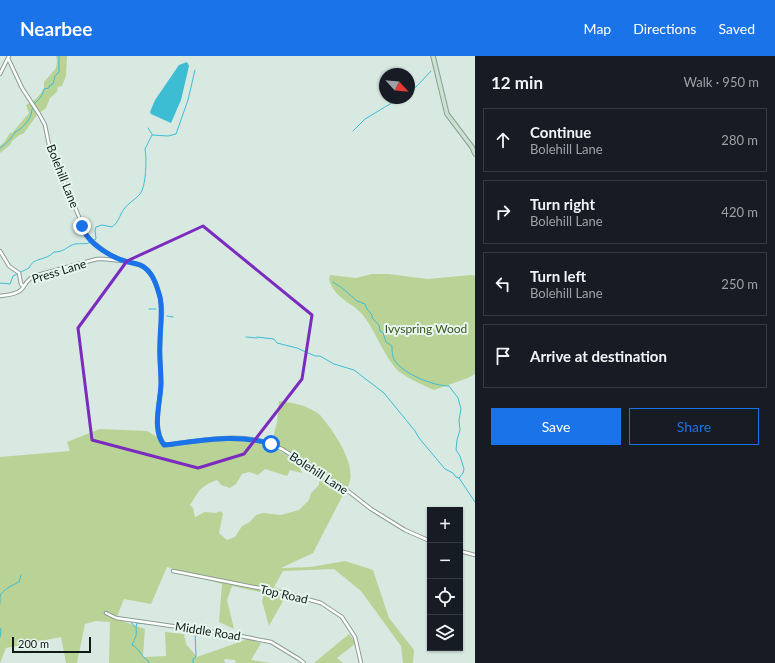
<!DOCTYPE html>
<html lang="en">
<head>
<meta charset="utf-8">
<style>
	:root { --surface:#171b24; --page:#242831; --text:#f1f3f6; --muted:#9ea1a6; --line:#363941; --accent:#1a73e8 }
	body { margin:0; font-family:Lato,sans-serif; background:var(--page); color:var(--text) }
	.controls { position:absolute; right:12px; bottom:12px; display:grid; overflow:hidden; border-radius:0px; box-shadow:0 1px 3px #0004 }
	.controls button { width:36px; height:36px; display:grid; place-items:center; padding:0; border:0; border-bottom:1px solid var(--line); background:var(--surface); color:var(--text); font:20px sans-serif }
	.compass { position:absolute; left:379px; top:12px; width:36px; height:36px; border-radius:50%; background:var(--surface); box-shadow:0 1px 3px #0004; rotate:116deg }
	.scale { position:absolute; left:12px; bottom:10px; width:79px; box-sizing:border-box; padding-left:4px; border:2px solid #131917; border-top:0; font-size:11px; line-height:14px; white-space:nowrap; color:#131917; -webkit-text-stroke:3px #e5f7ef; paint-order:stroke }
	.stop { position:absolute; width:12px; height:12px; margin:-9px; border:3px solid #1a73e8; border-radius:50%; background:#fff }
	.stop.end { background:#1a73e8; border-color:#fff; box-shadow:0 1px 4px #0008 }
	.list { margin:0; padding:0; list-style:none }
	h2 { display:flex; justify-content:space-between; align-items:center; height:52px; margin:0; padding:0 16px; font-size:17px }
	h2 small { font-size:13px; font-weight:400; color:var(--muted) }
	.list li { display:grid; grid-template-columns:26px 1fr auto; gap:12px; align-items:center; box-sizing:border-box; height:64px; margin:0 8px 8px; padding:0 8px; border:1px solid var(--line); border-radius:0px }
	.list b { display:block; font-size:15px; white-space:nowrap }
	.list p { margin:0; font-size:13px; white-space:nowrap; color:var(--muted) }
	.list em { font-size:13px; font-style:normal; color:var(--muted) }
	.actions { display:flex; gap:8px; padding:12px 16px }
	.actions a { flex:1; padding:9px 0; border:1px solid var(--accent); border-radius:0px; text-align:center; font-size:14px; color:var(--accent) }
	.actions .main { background:var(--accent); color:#fff }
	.icon { flex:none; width:22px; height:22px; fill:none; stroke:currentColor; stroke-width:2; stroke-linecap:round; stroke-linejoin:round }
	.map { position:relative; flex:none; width:475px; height:607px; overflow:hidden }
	header { display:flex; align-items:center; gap:24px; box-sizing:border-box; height:56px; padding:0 20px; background:var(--accent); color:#fff }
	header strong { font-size:19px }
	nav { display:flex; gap:22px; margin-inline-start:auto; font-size:14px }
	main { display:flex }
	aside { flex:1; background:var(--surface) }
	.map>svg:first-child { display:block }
	.green { fill:#b8d395 }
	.water { fill:#3dbdd3 }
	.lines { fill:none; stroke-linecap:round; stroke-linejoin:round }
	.stream { stroke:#3dbdd3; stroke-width:1 }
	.street-casing { stroke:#8c9d96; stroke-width:4.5 }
	.secondary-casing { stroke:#8c9d96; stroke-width:5.5 }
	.street { stroke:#fff; stroke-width:2.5 }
	.secondary { stroke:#cbe2d0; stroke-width:3.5 }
	.route { stroke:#1a73e8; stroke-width:5 }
	.marked { fill:none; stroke:#7b2cbf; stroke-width:3; stroke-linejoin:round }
	.labels { text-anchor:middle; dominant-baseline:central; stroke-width:4; stroke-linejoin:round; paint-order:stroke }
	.street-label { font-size:12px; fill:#131917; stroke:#e5f7ef }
	.park-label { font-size:12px; fill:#3e541c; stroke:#e5f7ef }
</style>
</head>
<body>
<header>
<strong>Nearbee</strong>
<nav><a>Map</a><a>Directions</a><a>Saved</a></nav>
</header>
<main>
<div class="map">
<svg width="475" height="607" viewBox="0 0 475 607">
	<rect width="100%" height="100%" fill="#d8e9e2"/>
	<path class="green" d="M56 0H67L66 20 62 30 58 31 57 36 50 42 46 52 37 59 24 77 18 80 12 85 10 89 0 97V90L5 85 10 77H12L29 57 26 49 36 43 41 37 44 32V26L56 12 57 6Z
		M372 218H388L428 223 471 219 475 220V318L468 322 434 334C423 329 411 324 401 317 386 306 375 273 362 258 354 249 341 244 334 234 332 231 330 227 329 223L330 219 356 222Z
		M279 345C295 347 307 349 320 359 323 362 325 366 328 369 338 383 359 414 347 432L288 394 272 386 277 366Z
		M100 373 147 375 159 382 161 387 166 391 187 389 188 387 210 385 253 384 267 388 302 408 300 412 302 417 290 414 287 420 265 413 258 419 249 416 242 418 236 428 230 432 221 429 217 424C199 431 200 434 190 449L193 452 195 461 205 456 216 457 221 455 223 458 219 477 227 484 235 481 242 470 250 466 256 459 263 457 281 459 299 454 309 444 311 437 319 429V418L345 435 313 497 281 512 311 511 345 505 373 514 389 562 414 594 413 607H403L401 590 361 535 334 513 283 515 274 531 288 536 269 570 262 545 264 537 232 530 227 544 234 573 219 566 222 528 204 523 167 511 151 548 124 543 116 563 145 573 143 601 166 600 165 576 184 578 186 588 197 601 248 583 261 587 251 604 271 607H236L235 604 224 603 225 607H109L110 566 96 565 85 568 77 607H66L61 581 6 592 0 607V401L70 395 67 386Z
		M349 578 356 587 337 602 343 607H314Z"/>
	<path class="water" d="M187 6 189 10 181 44 171 67 151 58 150 56 155 44 179 9Z"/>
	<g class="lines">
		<path class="stream" d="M409 36 417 30 431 15
			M148 72 152 78
			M353 75 365 63 400 42
			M152 79 168 80 176 78 188 44 195 14
			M0 92C6 88 12 82 15 76 22 73 28 66 31 59 32 55 32 50 35 47 40 42 42 41 44 33L49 32V30L53 28 55 20 59 16V0
			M94 184 96 183 95 174 96 171 102 169 112 171C119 166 119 160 124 153 128 147 135 144 140 138 146 131 147 103 145 93L152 79
			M333 226 342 232 357 245 365 248 367 253 372 259V262L379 269 380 275 383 277 386 286 392 290C392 294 392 301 395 305 404 318 433 330 449 330L458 342 461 353 459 364 460 374 457 384 456 394 460 400 464 413 463 417 459 422
			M0 227 10 228 13 220 29 212C33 201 46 205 54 196 65 196 67 190 75 188 81 187 86 189 91 186
			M149 253H156
			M167 260 173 261
			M246 281 257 282
			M257 281 274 283 277 287 297 292 315 300H320L334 308 354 314 384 337 415 375 419 382 445 413 453 417 456 421 459 422 475 446
			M0 547C0 545 0 543 0 540 2 534 13 529 19 526L21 519
			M131 566 135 571
			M0 572 1 575 0 581
			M149 607 148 605C141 600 139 592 132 589 133 586 135 583 136 580 137 574 135 573 137 567L149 568
			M193 607V603L195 602 196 599 195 575"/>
		<g class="street-casing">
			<path id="street" d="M8 2 22 32 39 58 45 69 49 89 87 180C98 191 111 201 125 205 136 209 145 208 151 218 157 228 162 245 162 256 161 267 160 277 160 287 159 300 161 313 161 327 161 345 151 373 165 389 192 386 229 378 256 384 265 385 274 390 282 393L348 435 371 453 405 474 430 485
				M0 18 9 0
				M0 195 9 210 19 217 21 228 23 230
				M0 240C7 239 15 239 21 234 27 228 24 226 34 220L97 203H104L123 205
				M460 495 475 499
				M173 515 289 538 321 547 342 561 355 581 361 607
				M106 557 116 562 235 579 271 586 299 603 304 607"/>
		</g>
		<g class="secondary-casing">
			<path id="secondary" d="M433 0 447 58 472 91 475 98"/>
		</g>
		<use href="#street" class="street"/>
		<use href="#secondary" class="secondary"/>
	</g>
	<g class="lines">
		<path class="route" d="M82 170C84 173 85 177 87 180 95 191 113 202 125 205 132 208 139 206 145 212 154 219 157 231 160 241 163 257 160 271 160 287 159 300 161 313 161 327 161 345 151 373 164 389 200 385 236 377 271 388"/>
	</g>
	<path class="marked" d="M203 170 312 259 302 323 244 398 198 412 92 384 78 272 127 205Z"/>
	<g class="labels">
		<g class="street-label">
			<text transform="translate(63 120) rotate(68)">Bolehill Lane</text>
			<text transform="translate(59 215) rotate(-17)">Press Lane</text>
			<text transform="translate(319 417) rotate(33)">Bolehill Lane</text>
			<text transform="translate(284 538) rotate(13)">Top Road</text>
			<text transform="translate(208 575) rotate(9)">Middle Road</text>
		</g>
		<g class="park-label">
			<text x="426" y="272">Ivyspring Wood</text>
		</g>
	</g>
</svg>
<div class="controls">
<button>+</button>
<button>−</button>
<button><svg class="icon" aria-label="locate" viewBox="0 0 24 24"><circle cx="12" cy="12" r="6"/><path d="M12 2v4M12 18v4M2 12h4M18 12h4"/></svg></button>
<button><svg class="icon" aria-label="layers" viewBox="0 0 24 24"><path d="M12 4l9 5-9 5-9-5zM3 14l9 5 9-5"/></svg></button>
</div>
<svg class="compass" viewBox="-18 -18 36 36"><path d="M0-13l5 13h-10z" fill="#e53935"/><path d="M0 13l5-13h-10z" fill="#9ea1a6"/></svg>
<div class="scale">200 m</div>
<div class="stop" style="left:271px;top:388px"></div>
<div class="stop end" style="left:82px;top:170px"></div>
</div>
<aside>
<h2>12 min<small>Walk · 950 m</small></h2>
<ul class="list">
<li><svg class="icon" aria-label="ahead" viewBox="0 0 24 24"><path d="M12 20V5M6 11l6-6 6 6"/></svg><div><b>Continue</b><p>Bolehill Lane</p></div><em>280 m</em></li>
<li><svg class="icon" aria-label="right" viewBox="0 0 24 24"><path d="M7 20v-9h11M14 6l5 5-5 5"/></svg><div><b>Turn right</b><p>Bolehill Lane</p></div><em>420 m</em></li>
<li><svg class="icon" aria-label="left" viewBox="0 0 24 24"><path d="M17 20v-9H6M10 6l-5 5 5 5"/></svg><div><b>Turn left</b><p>Bolehill Lane</p></div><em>250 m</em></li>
<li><svg class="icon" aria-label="arrive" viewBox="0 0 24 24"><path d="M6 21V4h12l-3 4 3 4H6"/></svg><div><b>Arrive at destination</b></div></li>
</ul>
<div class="actions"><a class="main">Save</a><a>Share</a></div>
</aside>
</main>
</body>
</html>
